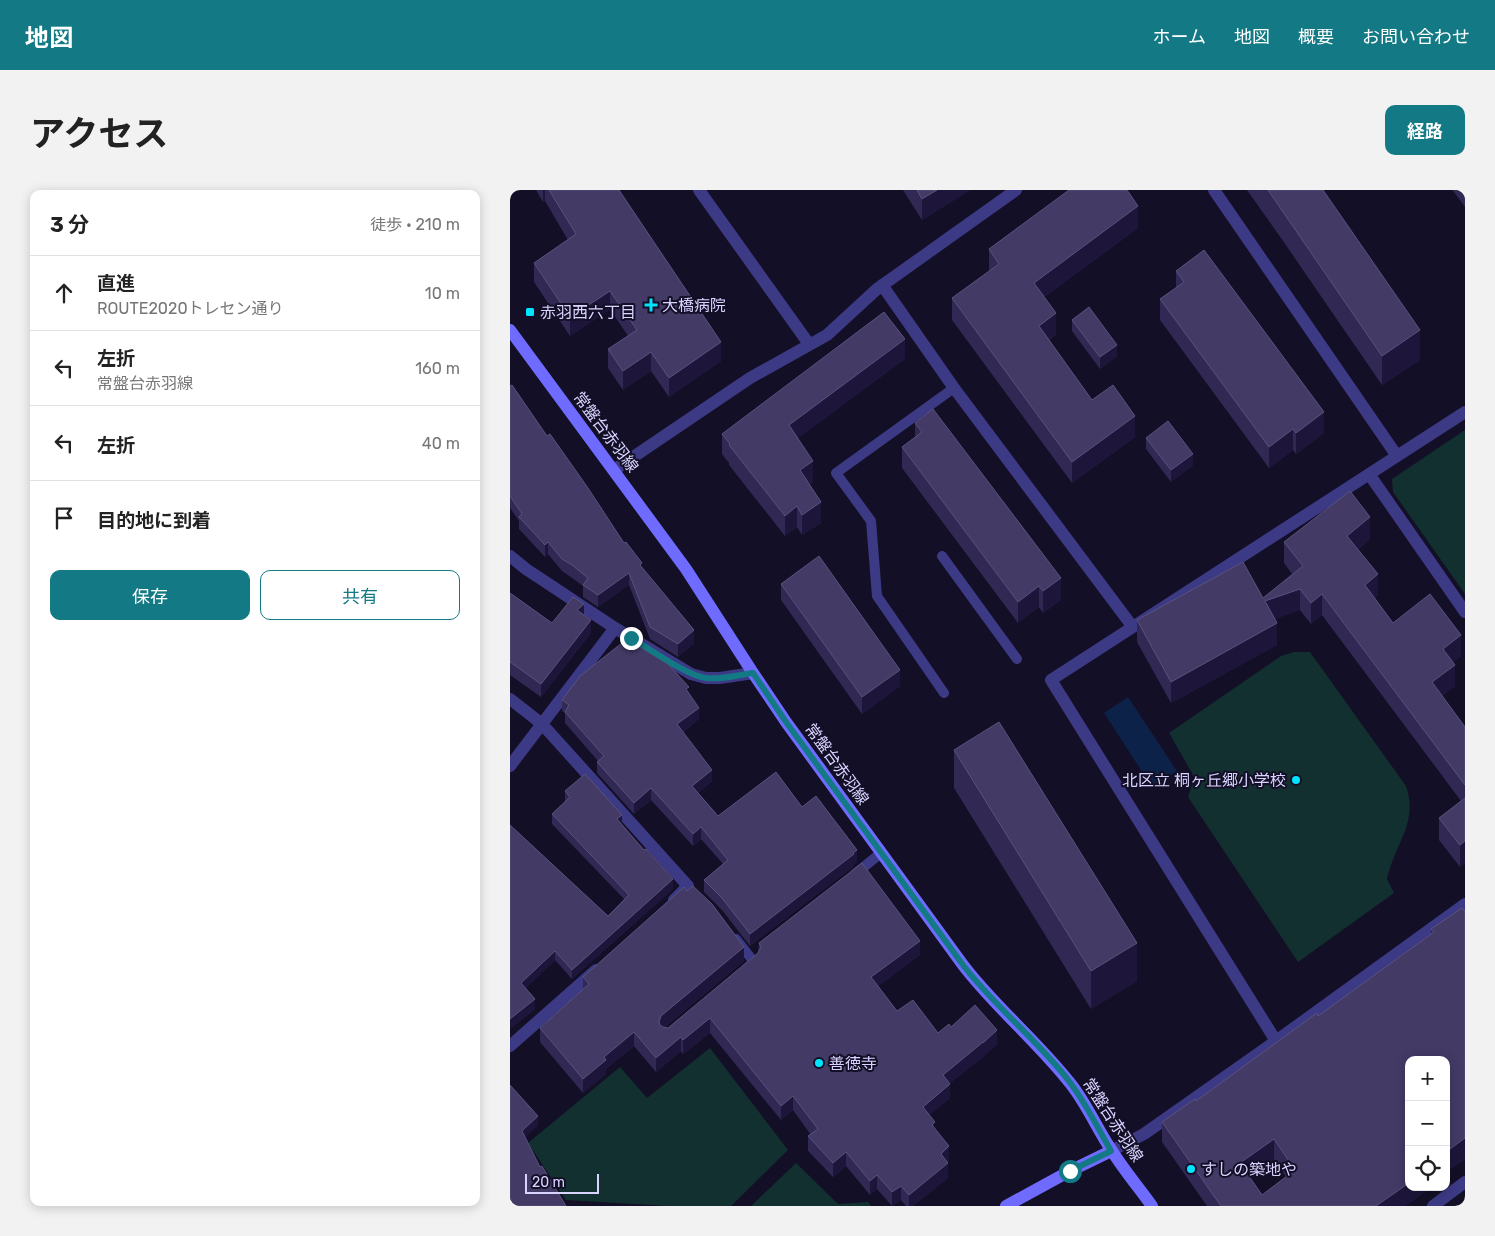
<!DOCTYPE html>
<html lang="ja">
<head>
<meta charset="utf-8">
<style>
	:root { --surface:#fff; --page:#f2f2f2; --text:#222; --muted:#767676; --line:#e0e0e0; --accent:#137a85 }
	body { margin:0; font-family:Rubik,"Noto Sans JP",sans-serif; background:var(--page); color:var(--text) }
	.controls { position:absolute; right:15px; bottom:15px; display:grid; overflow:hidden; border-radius:10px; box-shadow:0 2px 12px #0003 }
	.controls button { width:45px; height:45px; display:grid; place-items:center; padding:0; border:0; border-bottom:1px solid var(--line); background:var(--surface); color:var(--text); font:25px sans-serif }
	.scale { position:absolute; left:15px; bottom:12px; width:74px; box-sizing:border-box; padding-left:5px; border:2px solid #d9d4ff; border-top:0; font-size:14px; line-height:18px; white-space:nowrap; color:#d9d4ff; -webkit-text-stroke:4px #130f26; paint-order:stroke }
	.stop { position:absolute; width:15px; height:15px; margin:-11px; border:4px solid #137a85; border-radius:50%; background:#fff }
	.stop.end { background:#137a85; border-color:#fff; box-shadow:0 1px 5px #0008 }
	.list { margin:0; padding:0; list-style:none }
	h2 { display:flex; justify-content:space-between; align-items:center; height:65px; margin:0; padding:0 20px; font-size:21px }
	h2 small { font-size:16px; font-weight:400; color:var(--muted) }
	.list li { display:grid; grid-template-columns:32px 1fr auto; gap:15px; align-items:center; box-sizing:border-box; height:75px; padding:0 20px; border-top:1px solid var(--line) }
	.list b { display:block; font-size:19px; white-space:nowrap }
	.list p { margin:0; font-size:16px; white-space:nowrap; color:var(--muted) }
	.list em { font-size:16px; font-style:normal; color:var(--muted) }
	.actions { display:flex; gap:10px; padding:15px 20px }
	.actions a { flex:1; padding:11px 0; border:1px solid var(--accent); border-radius:10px; text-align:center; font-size:18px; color:var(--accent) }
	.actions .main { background:var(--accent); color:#fff }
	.icon { flex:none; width:28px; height:28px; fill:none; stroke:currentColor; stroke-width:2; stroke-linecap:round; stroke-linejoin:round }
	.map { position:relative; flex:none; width:955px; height:1016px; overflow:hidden; border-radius:10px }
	header { display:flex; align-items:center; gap:30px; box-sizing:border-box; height:70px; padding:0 25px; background:var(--accent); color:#fff }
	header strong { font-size:24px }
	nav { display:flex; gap:28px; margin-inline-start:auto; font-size:18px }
	.intro { display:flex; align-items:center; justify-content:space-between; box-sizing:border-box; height:120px; padding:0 30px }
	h1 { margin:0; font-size:35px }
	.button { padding:12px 22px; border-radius:10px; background:var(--accent); color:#fff; font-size:18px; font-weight:700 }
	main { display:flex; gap:30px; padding:0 30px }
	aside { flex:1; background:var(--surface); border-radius:10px; box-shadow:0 2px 12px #0003 }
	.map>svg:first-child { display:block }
	.green { fill:#12302f }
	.water { fill:#0c2248 }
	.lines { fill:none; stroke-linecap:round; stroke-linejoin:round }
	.service { stroke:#3d3a85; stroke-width:10 }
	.minor { stroke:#3d3a85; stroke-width:12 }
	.secondary { stroke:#6f6bff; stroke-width:12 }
	.wall { fill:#312854; fill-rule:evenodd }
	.shaded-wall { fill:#1d163a }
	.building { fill:#433a66; stroke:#5a527e; fill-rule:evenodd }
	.route { stroke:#137a85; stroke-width:6 }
	.poi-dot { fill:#00e5ff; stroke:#130f26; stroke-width:2 }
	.labels { text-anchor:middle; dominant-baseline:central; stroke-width:4; stroke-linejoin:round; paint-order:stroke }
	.poi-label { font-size:16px; fill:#d9d4ff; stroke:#130f26; text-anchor:start }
	.street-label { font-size:16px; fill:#d9d4ff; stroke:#130f26 }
</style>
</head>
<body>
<header>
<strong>地図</strong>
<nav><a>ホーム</a><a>地図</a><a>概要</a><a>お問い合わせ</a></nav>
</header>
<div class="intro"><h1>アクセス</h1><a class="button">経路</a></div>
<main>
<aside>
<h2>3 分<small>徒歩 · 210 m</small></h2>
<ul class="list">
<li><svg class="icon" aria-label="ahead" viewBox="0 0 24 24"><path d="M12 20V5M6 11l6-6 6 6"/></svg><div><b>直進</b><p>ROUTE2020トレセン通り</p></div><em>10 m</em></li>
<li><svg class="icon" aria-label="left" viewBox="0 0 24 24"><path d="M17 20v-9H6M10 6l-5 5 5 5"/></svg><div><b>左折</b><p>常盤台赤羽線</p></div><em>160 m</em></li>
<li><svg class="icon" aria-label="left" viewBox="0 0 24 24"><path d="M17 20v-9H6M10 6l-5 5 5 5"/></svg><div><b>左折</b></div><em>40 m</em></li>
<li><svg class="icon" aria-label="arrive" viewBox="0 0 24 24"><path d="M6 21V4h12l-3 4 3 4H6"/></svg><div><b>目的地に到着</b></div></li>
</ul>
<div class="actions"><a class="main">保存</a><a>共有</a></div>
</aside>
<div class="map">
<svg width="955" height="1016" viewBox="0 0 955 1016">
	<rect width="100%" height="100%" fill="#130f26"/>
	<path class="green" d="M955 240V404L883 302 882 289Z
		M784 462H800L896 596C909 633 884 655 877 689L884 703 788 772 678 607 684 590 682 583 659 543 771 466Z
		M200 858 278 960 221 1016H157L56 1010 18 953 110 877 137 908Z
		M286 973 328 1014 358 1012 361 1016H241Z"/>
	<path class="water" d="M618 507 667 581 642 597 594 523Z"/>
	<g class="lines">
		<path class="service" d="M432 366 507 469
			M434 503 367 406 361 331 326 283 444 198
			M345 684 371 663
			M226 749 244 772 237 778"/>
		<path class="minor" d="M189 0 299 154
			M704 0 887 266
			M372 95 444 198 622 436
			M104 280 240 188 317 145 367 99 506 0
			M859 284 955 422
			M0 366 16 379 105 438 181 484 196 488H210L243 483
			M0 509 32 534 178 696 164 710
			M0 576 105 438
			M766 851 541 490 955 222
			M0 856 86 780
			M601 961 634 944 766 851 955 714
			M923 1016 955 992"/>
		<path class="secondary" d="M0 140 176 379 243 483 276 532 453 775C485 817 527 851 560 893 577 914 587 939 602 961 614 980 629 998 642 1016
			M496 1016 560 981 601 961"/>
	</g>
	<path class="wall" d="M26 0H109L211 171 159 207 141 181 113 200 98 178V159L118 146 100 119 60 146 24 92V73L58 50 35 11 33 12Z
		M393 0H460L412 30Z
		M737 0H813L910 170 872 195 771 48Z
		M942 0H955V17L944 2Z
		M628 38 534 107 546 144 539 150 582 210 625 247 562 293 442 130V108L479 81V59Z
		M666 81 814 243 786 264 783 260 759 278 650 130V109L666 98Z
		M562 130 607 166 590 179 562 141Z
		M395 169 288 248 303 292 299 294 311 333 292 345 287 337 275 346 219 275V273L212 264V244Z
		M0 196 37 246 132 378 184 453 168 467 140 449 119 395 88 417 73 407V396L62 388 52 381 38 364 35 367 9 339V331L0 318Z
		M405 233 551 410 533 423 529 417 508 433 392 278V257L405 247Z
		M636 248 683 275 661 292 636 259Z
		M860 349 848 359 868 405 864 408 883 433 951 466 943 472 945 496 932 506 955 537V673L950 677 929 650V628L951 611 812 425 801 434 790 420 764 429 767 455 661 513 627 452V430L753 408 782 384 774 373V352Z
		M271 394 390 496 352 524 271 410Z
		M0 403 42 433 74 425 81 443 31 507 0 485Z
		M179 503 189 529 173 542 202 591 188 603 208 626 292 617 347 672 344 674V676L240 756 212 720 194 702V690L213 674 191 649 183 656 141 610 124 624 87 583V572L88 571 55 533V523L52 521V510Z
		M444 560 627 791 581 819 444 598Z
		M55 601 112 634 163 699 62 789 45 770 16 798 25 819 0 839V635L98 726 114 709 42 634V624L56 611H55Z
		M955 722V969L936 982V870H899L916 1001 895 1016H697L652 952V932L686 911 808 826 921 744V739ZM764 969 776 987 752 1005 739 986Z
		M249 753 410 765 368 796 387 821 428 843 441 837 487 854 473 867 440 893V908L419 925 439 970 437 972 438 988 403 1016H396L391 1010 382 1016 367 999 360 1005 336 976 323 987 298 961V946L301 945 283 920 271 930 200 843 173 864 171 861 146 882 124 856 96 879V884L73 903 30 852V838L73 799V787L234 771 155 837 158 838 248 763Z"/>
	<path class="shaded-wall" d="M33 0H35V11L33 12Z
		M427 0H460L412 30V9Z
		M628 16V38L524 114V93Z
		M100 101V119L60 146V127Z
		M546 123V144L529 157V136Z
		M910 140V170L872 195V166Z
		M395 149V169L279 255V235Z
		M211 152V171L159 207V188Z
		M607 155V166L590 179V167Z
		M141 162V181L113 200V181Z
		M814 222V243L786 264V243Z
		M625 226V247L562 293V272Z
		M783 239V260L759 278V257Z
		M683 264V275L661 292V280Z
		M303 271V292L290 301V280Z
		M311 312V333L292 345V325Z
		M287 316V337L275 346V326Z
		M860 327V349L837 367V346Z
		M38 352V364L35 367V355Z
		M119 383V395L88 417V405Z
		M868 384V405L855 416V395Z
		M551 388V410L533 423V401Z
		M529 396V417L508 433V412Z
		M790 399V420L755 433V411Z
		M812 404V425L801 434V413Z
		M74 414V427L67 420Z
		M81 430V443L31 507V494Z
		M767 433V455L661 513V492Z
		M184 440V453L168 467V454Z
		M951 445V466L933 480V459Z
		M945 475V496L922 514V492Z
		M390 480V496L352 524V507Z
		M189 518V529L167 546V534Z
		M202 580V591L182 608V596Z
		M141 598V610L124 624V613Z
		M112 625V635L107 629Z
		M191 637V649L183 656V644Z
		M955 651V673L950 677V655Z
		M347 660V672L344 674V676L240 756V744Z
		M163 689V699L62 789V780Z
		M410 751V765L361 801V787Z
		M627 753V791L581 819V781Z
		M234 757V771L151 840 149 832 151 826Z
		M45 761V770L11 803V793Z
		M25 809V819L0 839V829Z
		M200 828V843L173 864V850Z
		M487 840V854L473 867V853Z
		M124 842V856L96 879V884L73 903V889L94 867Z
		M171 847V861L146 882V868Z
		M473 852V867L433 899V885Z
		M440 894V908L413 931V917Z
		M283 906V920L271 930V916Z
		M28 926V936L12 950V941Z
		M955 948V969L936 982V962Z
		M764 949V969L730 993V973Z
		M439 956V970L431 978V964Z
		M336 962V976L323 987V973Z
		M438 973V988L403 1016H399V1005Z
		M367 985V999L360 1005V991Z
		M899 993V997H916V1001L895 1016H866Z
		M391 996V1010L382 1016V1002Z"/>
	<path class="building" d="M39 0H109L211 152 159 188 141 162 113 181 98 159 127 140 100 101 60 127 24 73 66 44Z
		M407 0H427L412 9Z
		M559 0H617L628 16 524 93 546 123 529 136 582 210 603 195 625 226 562 272 442 108 489 74 479 59Z
		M758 0H813L910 140 872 166Z
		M694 60 814 222 786 243 783 239 759 257 650 109 674 92 666 81Z
		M579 117 607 155 590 167 562 130Z
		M374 122 395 149 279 235 303 271 290 280 311 312 292 325 287 316 275 326 219 255 220 254 212 244Z
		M2 195 37 246 40 244 78 298 114 353 116 352 132 373 130 375 184 440 168 454 140 437 119 383 88 405 73 395 78 388 62 375 52 369 38 352 35 355 9 327 12 324 0 306V196Z
		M423 219 551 388 533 401 529 396 508 412 392 257 412 242 405 233Z
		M658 231 683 264 661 280 636 248Z
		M840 301 860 327 837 346 868 384 855 395 883 433 920 404 951 445 933 459 945 475 922 492 955 537V595L812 404 801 413 790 399 755 411 767 433 661 492 627 430 733 372 753 408 793 376 774 352Z
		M309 366 390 480 352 507 271 394Z
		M0 403 42 433 63 407 74 414 67 420 81 430 31 494 0 472Z
		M117 449 158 474 179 497 176 499 189 518 167 534 202 580 182 596 208 626 266 582 292 617 306 606 347 660 343 663 344 664 240 744 212 708 194 690 218 670 191 637 183 644 141 598 124 613 87 572 94 566 55 522 59 515 52 510 70 486Z
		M489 532 627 753 581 781 444 560Z
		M75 584 112 625 107 629 134 660 136 659 163 689 62 780 45 761 11 793 25 809 0 829V635L98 726 119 705 42 624 60 607 55 601Z
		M955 608V651L950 655 929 628Z
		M352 673 410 751 361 787 387 821 403 810 428 843 439 834 441 837 465 815 487 840 473 853V852L433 885 440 894 413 917 425 932 422 935 439 956 431 964 438 973 399 1005 391 996 382 1002 367 985 360 991 336 962 323 973 298 946 308 939 283 906 271 916 200 828 173 850 171 847 146 868 124 842 94 867 96 870 73 889 30 838 79 794 73 787 174 697 177 701 183 696 202 714 234 757 151 826 149 832 150 835 153 837 158 838 248 763 251 757 249 753Z
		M952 718 955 722V948L936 962V870H899V993L866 1016H711L652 932 685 909 686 911 807 823 808 826 924 742 921 739ZM764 949 785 980 752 1005 730 973Z
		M0 895 28 926 12 941 30 977 32 976 56 1016H0Z"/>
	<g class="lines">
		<path class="route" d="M121 448C139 458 177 486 196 488 211 490 228 485 243 483L276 532 453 775C482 813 519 843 550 880 571 904 585 933 601 961L560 981"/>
	</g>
	<g class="poi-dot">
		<path d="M138.5 107.5h5v5h5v5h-5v5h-5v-5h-5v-5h5z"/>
		<rect x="15" y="117" width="10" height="10" rx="2.5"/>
		<circle cx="786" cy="590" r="5"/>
		<circle cx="309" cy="873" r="5"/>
		<circle cx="681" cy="979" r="5"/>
	</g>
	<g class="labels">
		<g class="poi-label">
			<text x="152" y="115">大橋病院</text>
			<text x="30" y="122">赤羽西六丁目</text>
			<text x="776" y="590" text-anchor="end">北区立 桐ヶ丘郷小学校</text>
			<text x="319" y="873">善徳寺</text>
			<text x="691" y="979">すしの築地や</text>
		</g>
		<g class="street-label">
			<text transform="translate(96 242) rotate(53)">常盤台赤羽線</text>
			<text transform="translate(327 574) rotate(54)">常盤台赤羽線</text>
			<text transform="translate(603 930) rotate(57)">常盤台赤羽線</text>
		</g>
	</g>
</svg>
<div class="controls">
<button>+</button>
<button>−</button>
<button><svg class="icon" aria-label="locate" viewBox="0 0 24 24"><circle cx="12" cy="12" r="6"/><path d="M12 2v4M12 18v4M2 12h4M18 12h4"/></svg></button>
</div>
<div class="scale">20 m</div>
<div class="stop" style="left:560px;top:981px"></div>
<div class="stop end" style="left:121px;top:448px"></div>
</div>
</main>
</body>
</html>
